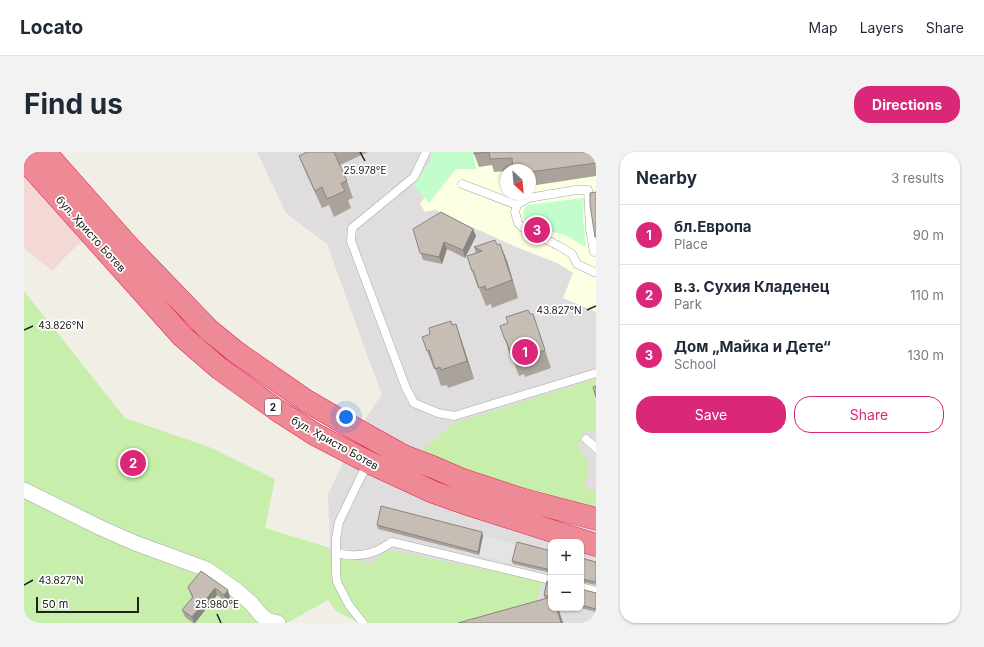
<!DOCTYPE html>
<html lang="en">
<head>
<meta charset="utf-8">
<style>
	:root { --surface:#fff; --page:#f2f2f3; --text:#1f2937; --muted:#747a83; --line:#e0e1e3; --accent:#db2777 }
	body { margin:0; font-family:Inter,sans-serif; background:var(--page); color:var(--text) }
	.controls { position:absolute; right:12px; bottom:12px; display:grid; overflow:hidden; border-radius:8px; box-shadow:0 1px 3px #0004 }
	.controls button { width:36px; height:36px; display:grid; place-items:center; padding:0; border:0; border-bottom:1px solid var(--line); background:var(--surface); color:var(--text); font:20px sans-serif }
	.compass { position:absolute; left:476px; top:12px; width:36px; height:36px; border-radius:50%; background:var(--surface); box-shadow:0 1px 3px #0004; rotate:154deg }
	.scale { position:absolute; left:12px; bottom:10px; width:103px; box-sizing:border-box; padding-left:4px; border:2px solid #202020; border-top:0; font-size:11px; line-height:14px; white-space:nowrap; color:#202020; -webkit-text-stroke:3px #fff; paint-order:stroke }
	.you { position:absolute; left:322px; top:265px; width:14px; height:14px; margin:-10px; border:3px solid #fff; border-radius:50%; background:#1a73e8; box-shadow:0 0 0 6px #1a73e833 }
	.badge { display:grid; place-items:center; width:26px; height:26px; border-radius:50%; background:var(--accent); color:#fff; font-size:13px; font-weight:700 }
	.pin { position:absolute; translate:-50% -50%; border:2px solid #fff; box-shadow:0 1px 4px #0006 }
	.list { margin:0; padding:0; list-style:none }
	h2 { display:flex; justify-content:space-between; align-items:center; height:52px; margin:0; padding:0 16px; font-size:17px }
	h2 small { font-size:13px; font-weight:400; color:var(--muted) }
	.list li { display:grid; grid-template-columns:26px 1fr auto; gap:12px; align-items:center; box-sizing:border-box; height:60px; padding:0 16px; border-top:1px solid var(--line) }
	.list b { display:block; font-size:15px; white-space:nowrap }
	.list p { margin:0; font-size:13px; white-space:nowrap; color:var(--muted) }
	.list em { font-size:13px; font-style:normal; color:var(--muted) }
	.actions { display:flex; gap:8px; padding:12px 16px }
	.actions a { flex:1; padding:9px 0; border:1px solid var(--accent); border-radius:16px; text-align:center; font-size:14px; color:var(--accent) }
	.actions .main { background:var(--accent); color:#fff }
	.map { position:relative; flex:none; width:572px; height:471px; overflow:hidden; border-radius:16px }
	header { display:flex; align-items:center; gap:24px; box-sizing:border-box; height:56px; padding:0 20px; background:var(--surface); border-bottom:1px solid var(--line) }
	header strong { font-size:19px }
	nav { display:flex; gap:22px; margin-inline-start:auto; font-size:14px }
	.intro { display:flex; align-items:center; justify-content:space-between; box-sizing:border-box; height:96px; padding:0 24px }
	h1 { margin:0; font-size:28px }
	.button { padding:10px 18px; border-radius:16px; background:var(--accent); color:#fff; font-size:14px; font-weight:700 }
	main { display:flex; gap:24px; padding:0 24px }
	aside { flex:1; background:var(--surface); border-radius:16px; box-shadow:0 1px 3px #0004 }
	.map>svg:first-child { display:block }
	.residential { fill:#dfdddd; fill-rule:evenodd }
	.commercial { fill:#f3d8d5 }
	.education { fill:#fdffe2; fill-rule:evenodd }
	.grass { fill:#c7eeaa }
	.park { fill:#c2fdcb }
	.parking { fill:#e4e4e4 }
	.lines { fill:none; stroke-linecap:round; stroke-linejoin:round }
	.lane-casing { stroke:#a7a7a7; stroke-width:9 }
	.street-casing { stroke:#a7a7a7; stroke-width:16 }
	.highway-casing { stroke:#e61d54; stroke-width:23 }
	.lane { stroke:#fff; stroke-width:8 }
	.street { stroke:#fff; stroke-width:15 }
	.highway { stroke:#ed8a96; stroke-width:22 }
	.wall { fill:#aaa39c }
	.shaded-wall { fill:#8b857f }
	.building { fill:#c6beb5; stroke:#8b857f }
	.ticks { fill:none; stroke:#202020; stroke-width:1.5 }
	.labels { text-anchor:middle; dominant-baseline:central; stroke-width:3.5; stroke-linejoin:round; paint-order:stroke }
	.shield { fill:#fff; stroke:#636363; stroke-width:1 }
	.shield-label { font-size:10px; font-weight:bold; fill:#202020 }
	.street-label { font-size:11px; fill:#202020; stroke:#fff }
	.ticks-label { font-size:10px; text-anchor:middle; fill:#202020; stroke:#fff; stroke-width:3.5; stroke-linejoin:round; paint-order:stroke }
</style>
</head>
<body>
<header>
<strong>Locato</strong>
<nav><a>Map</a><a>Layers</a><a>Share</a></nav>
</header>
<div class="intro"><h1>Find us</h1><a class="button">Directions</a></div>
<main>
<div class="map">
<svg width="572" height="471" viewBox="0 0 572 471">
	<rect width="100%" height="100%" fill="#f1eee6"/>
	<path class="residential" d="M233 0H572V471H336L312 459 304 404 306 395 304 342 337 273 358 242 346 211 303 92 262 61ZM482 18H506V42H482ZM527 390H557V456H527Z"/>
	<path class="commercial" d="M0 0 85 67 46 100 28 119 0 96Z"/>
	<path class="education" d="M432 0H572V160L539 146 549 121 533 111 492 95 411 58 401 60 396 52ZM482 18H506V42H482Z"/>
	<path class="grass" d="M0 139 101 266 185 295 251 327 241 376 306 396 305 404 348 411 364 398 519 429 512 452 530 457 478 471H336L312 459 304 448 263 471H0Z
		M572 227V244L571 245 572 249V277L559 281 553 295 565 310 561 336 572 340V352L559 358 404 307 398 299 428 272Z"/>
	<path class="park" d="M407 0H449L452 17H432L405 51 389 33 406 10Z
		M560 46 559 65 562 95 541 83 513 76 500 68 499 59 503 53Z"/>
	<path class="parking" d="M354 377 459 384 527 402V422Z"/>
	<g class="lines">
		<g class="lane-casing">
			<path id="lane" d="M402 0 390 25 328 76 327 89 382 236 390 251 414 261 430 264 572 221
				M438 32 493 53 491 60 494 71 499 76 535 94 548 102 553 112 572 121
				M493 53 504 46 552 38H564L566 77 570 100
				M562 287 572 296
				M312 400C323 405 340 404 352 399 357 397 363 393 368 390L527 428
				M557 435 572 439
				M339 471 325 453 313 430 312 421V387L315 370 344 310"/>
		</g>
		<g class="street-casing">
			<path id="street" d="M0 338 77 376 111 391 182 417 212 438 227 451 236 462 243 468 254 471"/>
		</g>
		<g class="highway-casing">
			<path id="highway" d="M21 0 106 96 185 178 212 200 281 248 317 269 380 304 409 315 439 328 497 347 572 367
				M0 7 158 184 196 217 253 258 292 283 344 310 409 340 440 351 572 393"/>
		</g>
		<use href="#lane" class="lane"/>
		<use href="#street" class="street"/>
		<use href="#highway" class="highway"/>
	</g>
	<path class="wall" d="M283 0H344L316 13 323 29 329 46 324 48 327 56 310 65 305 53 298 56 282 21 275 4Z
		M450 0H572V24L506 34V18H482V19L470 20 468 13 455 15 450 2Z
		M389 77H449L452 84 441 106 423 97 418 112 399 108Z
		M476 92 483 109 494 146 468 156 467 152 462 154 455 136H454L448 119 452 101 450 95 473 93Z
		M509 162 527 216 501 225 500 222 495 224 488 206H487L481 188 484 171Z
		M432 172 438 190 450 227 424 236 423 233 417 234 411 216 410 217 403 199 406 182Z
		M353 373 459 384 455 403 354 377Z
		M527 399V421L489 412 488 409Z
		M557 406 572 410V433L557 430Z
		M177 419 206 445 202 450 193 443 171 471H169L161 465 158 458 168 446 164 435Z
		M523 429 527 430V456H534L539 471H434L521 447 520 443Z
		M557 437 572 441V460L557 456Z"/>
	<path class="shaded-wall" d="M449 77 452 84 441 106 439 98Z
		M420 90 423 97 418 112 415 105Z
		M476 92 483 109 494 146Z
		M432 172 438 190 450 227 443 209Z
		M458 380 459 384 455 403 454 400Z
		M191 436 193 443 171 471H170L168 465Z
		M204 438 206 445 202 450 200 443Z
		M533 456H534L539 471H537Z"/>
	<path class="building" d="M283 0H310L323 29 317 31 321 39 303 47 298 35 291 39 275 4Z
		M450 0H572V11L506 20V18H489L488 6 466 7 465 0 450 2Z
		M572 40V85H571L566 53V41Z
		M417 60 449 77 439 98 420 90 415 105 396 101 389 77Z
		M471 88 473 93 476 92 488 128 462 138 461 134 455 136 449 118 448 119 443 104 458 99 450 95Z
		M504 158 506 162H509L521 198 495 208 494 204 488 206 482 188H481L476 174 484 171 482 165Z
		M427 169 428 173 432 172 443 209 417 218 416 215 411 217 405 198 403 199 398 185 406 182 405 176Z
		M572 234V245L569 235Z
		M357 354 458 380 454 400 353 373Z
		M493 390 527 399V419H526L527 418 488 409Z
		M557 406 572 410V430L557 427Z
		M177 419 204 438 200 443 191 436 168 465 158 458 169 445 164 435Z
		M523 429 527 430V445H526L520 443Z
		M557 437 572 441V457L557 453Z
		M527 445V456H533L537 471H434Z"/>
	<path class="ticks" d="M336 0 341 9M563 158 572 154M0 178 9 174M0 433 9 428M193 462 197 471"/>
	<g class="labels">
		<rect class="shield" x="241" y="247" width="16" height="16" rx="3"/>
		<g class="shield-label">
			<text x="249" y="255">2</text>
		</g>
		<g class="street-label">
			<text transform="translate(67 82) rotate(48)">бул. Христо Ботев</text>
			<text transform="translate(311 291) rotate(29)">бул. Христо Ботев</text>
		</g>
	</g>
	<g class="ticks-label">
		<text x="341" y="22">25.978°E</text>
		<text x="535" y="162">43.827°N</text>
		<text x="37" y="177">43.826°N</text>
		<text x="37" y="432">43.827°N</text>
		<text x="193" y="456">25.980°E</text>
	</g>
</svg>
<div class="controls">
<button>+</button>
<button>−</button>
</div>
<svg class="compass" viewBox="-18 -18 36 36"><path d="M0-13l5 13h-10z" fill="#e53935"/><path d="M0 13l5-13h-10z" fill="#747a83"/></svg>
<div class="scale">50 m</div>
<div class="you"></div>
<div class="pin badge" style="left:501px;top:200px">1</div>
<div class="pin badge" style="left:109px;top:311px">2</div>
<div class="pin badge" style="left:513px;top:78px">3</div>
</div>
<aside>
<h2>Nearby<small>3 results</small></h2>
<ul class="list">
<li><span class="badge">1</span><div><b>бл.Европа</b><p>Place</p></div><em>90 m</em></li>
<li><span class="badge">2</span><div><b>в.з. Сухия Кладенец</b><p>Park</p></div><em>110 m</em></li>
<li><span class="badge">3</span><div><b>Дом „Майка и Дете“</b><p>School</p></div><em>130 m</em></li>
</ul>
<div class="actions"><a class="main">Save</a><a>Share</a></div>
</aside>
</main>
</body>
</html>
